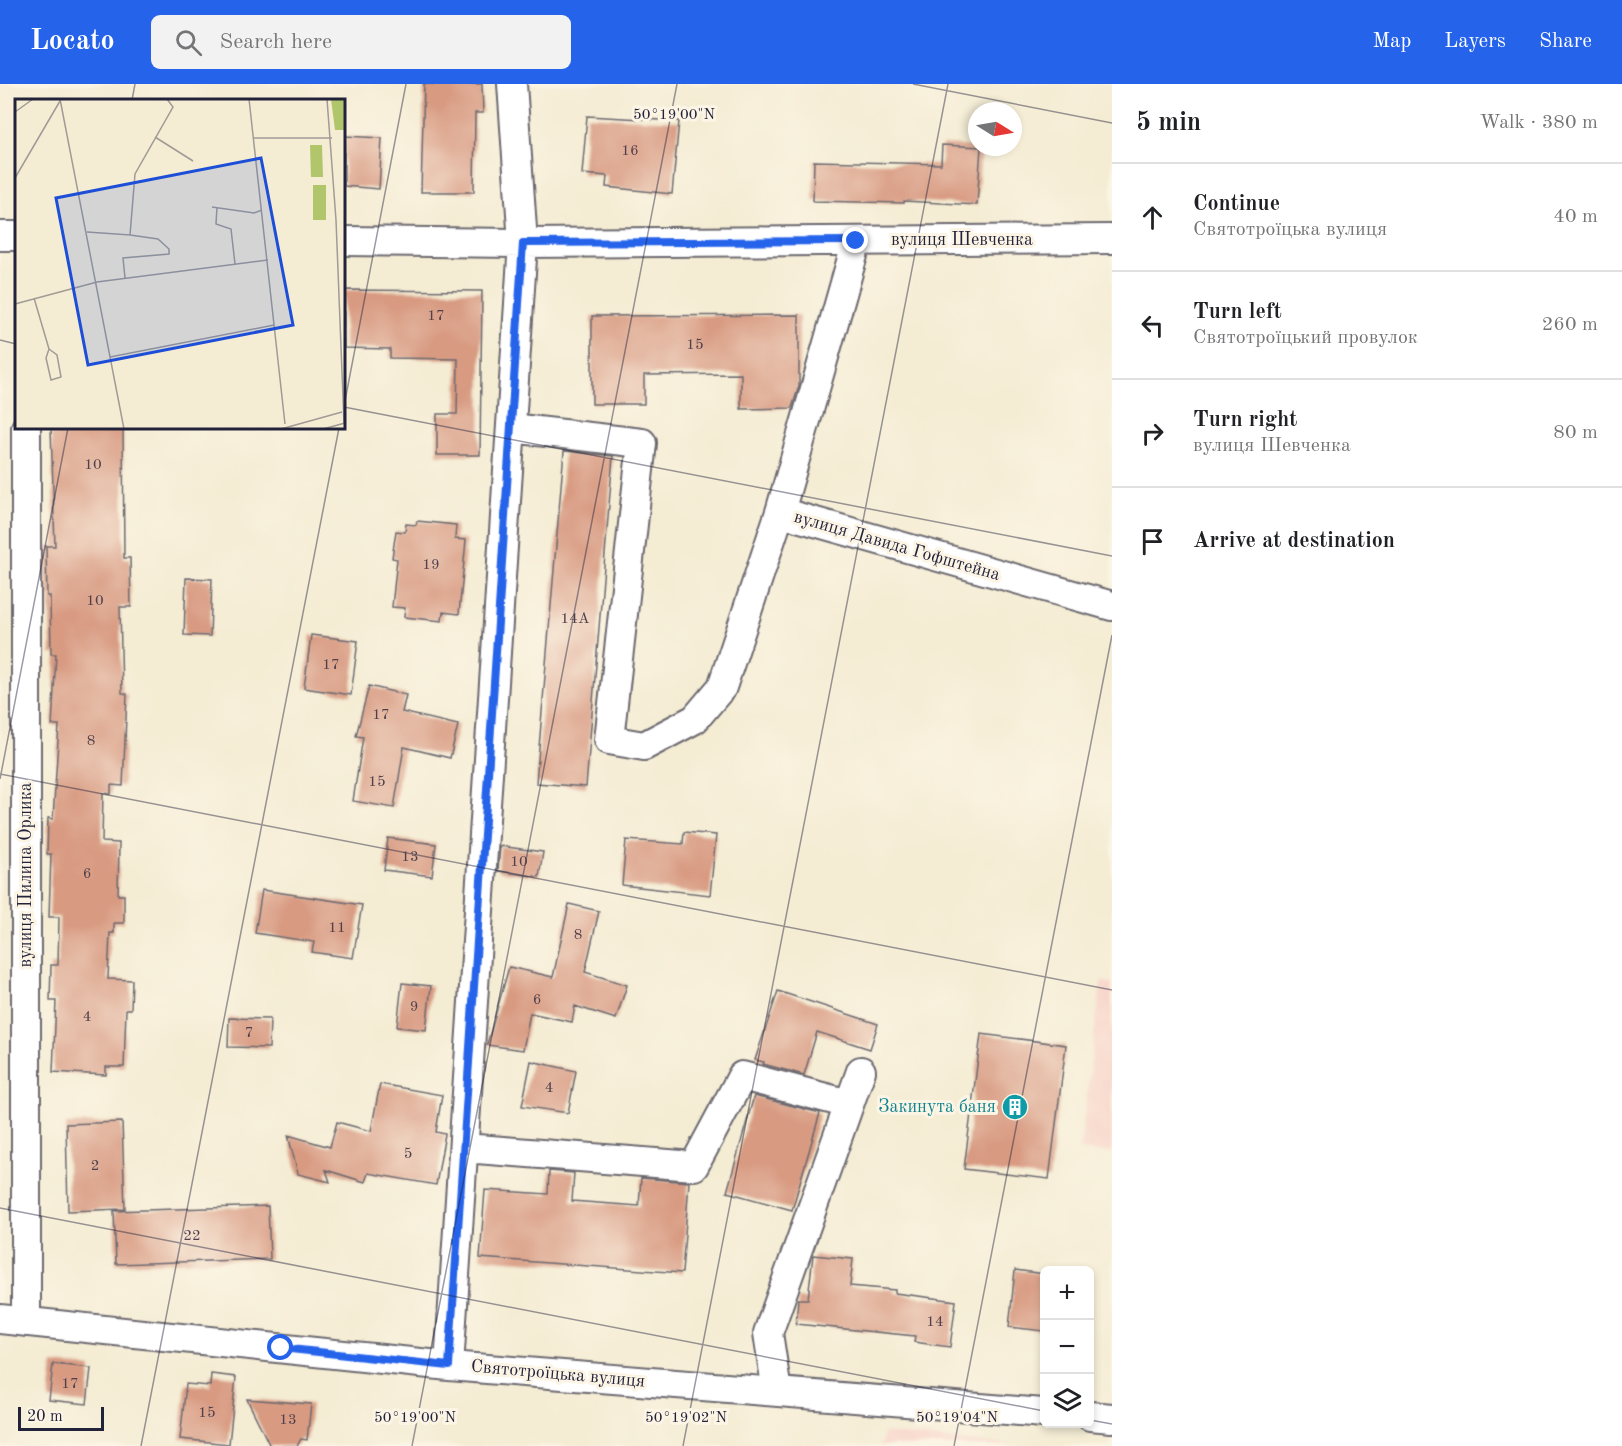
<!DOCTYPE html>
<html lang="en">
<head>
<meta charset="utf-8">
<style>
	:root { --surface:#fff; --page:#f2f2f2; --text:#202124; --muted:#757577; --line:#e0e0e0; --accent:#2563eb }
	body { margin:0; font-family:"Old Standard TT",serif; background:var(--page); color:var(--text) }
	.controls { position:absolute; right:18px; bottom:18px; display:grid; overflow:hidden; border-radius:9px; box-shadow:0 3px 9px #0003 }
	.controls button { width:54px; height:54px; display:grid; place-items:center; padding:0; border:0; border-bottom:2px solid var(--line); background:var(--surface); color:var(--text); font:30px sans-serif }
	.compass { position:absolute; left:968px; top:18px; width:54px; height:54px; border-radius:50%; background:var(--surface); box-shadow:0 3px 9px #0003; rotate:101deg }
	.scale { position:absolute; left:18px; bottom:15px; width:86px; box-sizing:border-box; padding-left:6px; border:3px solid #22223b; border-top:0; font-size:16px; line-height:21px; white-space:nowrap; color:#22223b; -webkit-text-stroke:4px #fcf5e5; paint-order:stroke }
	.stop { position:absolute; width:18px; height:18px; margin:-14px; border:4px solid #2563eb; border-radius:50%; background:#fff }
	.stop.end { background:#2563eb; border-color:#fff; box-shadow:0 2px 6px #0008 }
	.list { margin:0; padding:0; list-style:none }
	h2 { display:flex; justify-content:space-between; align-items:center; height:78px; margin:0; padding:0 24px; font-size:26px }
	h2 small { font-size:20px; font-weight:400; color:var(--muted) }
	.list li { display:grid; grid-template-columns:39px 1fr auto; gap:18px; align-items:center; box-sizing:border-box; height:108px; padding:0 24px; border-top:2px solid var(--line) }
	.list b { display:block; font-size:22px; white-space:nowrap }
	.list p { margin:0; font-size:20px; white-space:nowrap; color:var(--muted) }
	.list em { font-size:20px; font-style:normal; color:var(--muted) }
	.icon { flex:none; width:33px; height:33px; fill:none; stroke:currentColor; stroke-width:2; stroke-linecap:round; stroke-linejoin:round }
	.map { position:relative; flex:none; width:1112px; height:1362px; overflow:hidden }
	header { display:flex; align-items:center; gap:36px; box-sizing:border-box; height:84px; padding:0 30px; background:var(--accent); color:#fff }
	header strong { font-size:28px }
	nav { display:flex; gap:33px; margin-inline-start:auto; font-size:21px }
	.search { width:420px; height:54px; background:var(--page); display:flex; align-items:center; gap:15px; box-sizing:border-box; padding:0 21px; border-radius:9px; color:var(--muted); font-size:22px }
	main { display:flex }
	aside { flex:1; background:var(--surface) }
	.map>svg:first-child { display:block }
	.built { fill:#f7d1c7 }
	.building { fill:#d89a81 }
	.lines { fill:none; stroke-linecap:round; stroke-linejoin:round }
	.minor-casing { stroke:#6c6970; stroke-width:32 }
	.minor { stroke:#fff; stroke-width:28 }
	.route { stroke:#2563eb; stroke-width:8 }
	.ticks { fill:none; stroke:#22223b; stroke-width:1.5; stroke-opacity:0.45 }
	.labels { text-anchor:middle; dominant-baseline:central; stroke-width:6; stroke-linejoin:round; paint-order:stroke }
	.number-label { font-size:15px; fill:#50404c }
	.street-label { font-size:18px; fill:#22223b; stroke:#fcf5e5 }
	.culture-label { font-size:18px; fill:#0d838f; stroke:#fcf5e5; text-anchor:end }
	.inset-road { fill:none; stroke:#a09b96; stroke-width:1.5 }
	.view { fill:#1d4ed8; fill-opacity:0.15; stroke:#1d4ed8; stroke-width:3 }
	.inset-edge { fill:none; stroke:#22223b; stroke-width:3 }
	.ticks-label { font-size:15px; text-anchor:middle; fill:#22223b; stroke:#fcf5e5; stroke-width:6; stroke-linejoin:round; paint-order:stroke }
</style>
</head>
<body>
<header>
<strong>Locato</strong>
<div class="search"><svg class="icon" aria-label="search" viewBox="0 0 24 24"><circle cx="10" cy="10" r="6"/><path d="M15 15l6 6"/></svg>Search here</div>
<nav><a>Map</a><a>Layers</a><a>Share</a></nav>
</header>
<main>
<div class="map">
<svg width="1112" height="1362" viewBox="0 0 1112 1362">
	<rect width="100%" height="100%" fill="#fcf5e5"/>
	<filter id="ink" filterUnits="userSpaceOnUse"><feTurbulence type="fractalNoise" baseFrequency=".0167" numOctaves="2"/><feDisplacementMap in="SourceGraphic" scale="12" xChannelSelector="R" yChannelSelector="G"/><feConvolveMatrix kernelMatrix="1 2 1 2 8 2 1 2 1" color-interpolation-filters="sRGB"/></filter>
	<filter id="wash" filterUnits="userSpaceOnUse"><feTurbulence type="fractalNoise" baseFrequency=".008" numOctaves="4" result="noise"/><feDisplacementMap in="SourceGraphic" scale="24" xChannelSelector="R" yChannelSelector="G"/><feGaussianBlur stdDeviation="1.35" result="paint"/><feColorMatrix in="noise" values="0 0 0 0 0 0 0 0 0 0 0 0 0 0 0 0 0 1.4 0 .05"/><feComposite in="paint" operator="in"/></filter>
	<g filter="url(#wash)">
		<rect width="100%" height="100%" fill="#f4ecd3"/>
		<path class="built" d="M1101 897 1112 900V1069L1080 1066Z
			M883 1349 1013 1362H881Z"/>
		<g id="blocks">
			<path class="building" d="M424 0H482L483 29H475L474 108H421Z
				M587 32 679 37 672 110 606 103 607 92 582 90Z
				M344 52 382 54 379 105 344 102Z
				M942 61 981 63 977 121 904 117V119L813 117 814 77 941 80Z
				M344 206 482 207 480 371H437V330H457L458 275 390 274V265L344 264Z
				M799 231V302L792 324 741 325V290L644 291V320H592V232Z
				M51 344H123L124 474H130L131 523H120L122 609 127 610 123 702 111 701V710L103 709 102 758 119 759 118 811H124V839H114V849H110L108 895 132 896 131 925H126L124 983H106V991L53 988 56 917H50L51 881H58L59 833H49L51 770H47L48 734 53 735 59 641H52L56 570H51L50 512H47L46 462H55Z
				M564 367 613 372 586 703 536 699Z
				M417 437 456 441 455 455 466 456 459 530 443 528 442 537 404 533 405 524 392 523 397 475 392 474 396 447 405 448 406 440 416 441Z
				M186 494 212 495 210 552 184 551Z
				M311 551 358 557 351 611 304 604Z
				M369 602 406 611 402 628 458 641 450 674 404 663 394 724 353 717 363 653 356 652Z
				M684 748 716 751 710 811 622 801 626 756 683 760Z
				M388 754 436 760 432 792 384 786Z
				M500 762 543 768 539 793 498 787Z
				M262 806 362 821 353 874 312 868 314 858 255 849Z
				M569 820 599 827 585 888 627 901 616 935 575 922 572 938 530 929 523 966 487 961 509 883 553 893Z
				M402 899 431 902 426 946 397 943Z
				M778 907 878 940 870 965 817 948 804 991 763 980 764 978 755 976Z
				M229 934 270 935 269 964 228 963Z
				M981 950 1066 961 1049 1095 964 1085Z
				M531 977 576 987 568 1029 522 1022Z
				M380 1000 442 1011 436 1048 445 1050 436 1101 368 1089 365 1098 326 1086 330 1098 298 1090 288 1051 330 1063 337 1038 371 1047Z
				M754 1012 820 1029 792 1126 727 1108Z
				M122 1038 125 1125 68 1127 66 1040Z
				M549 1087 574 1089 572 1117 639 1122 641 1094 689 1098 682 1189 480 1174 485 1106 548 1110Z
				M268 1122 270 1175 116 1180 114 1127Z
				M813 1171 853 1175 850 1202 895 1206V1209L956 1217 950 1263 914 1258 915 1252 796 1240 798 1215H808Z
				M1015 1186 1044 1190V1247L1009 1243Z
				M53 1280 91 1284 87 1320 49 1316Z
				M211 1290 236 1293 229 1360 180 1355 186 1300 210 1302Z
				M247 1315 311 1320 307 1356 301 1355 297 1362H270Z"/>
		</g>
	</g>
	<g filter="url(#ink)">
		<use href="#blocks" fill-opacity="0" stroke="#6c6970" stroke-width="1.5"/>
		<g class="lines">
			<g class="minor-casing">
				<path id="minor" d="M0 152H16
					M344 157 523 159 1112 155
					M857 157 780 428 1112 522
					M26 344V1238
					M511 344 642 359 609 656 644 662 695 635 722 603 780 428
					M464 1064 694 1082 742 992 849 1020
					M0 1235 449 1282 1044 1329
					M449 1282 523 159 512 0
					M777 1308 768 1249 861 987
					M1090 1332 1112 1334"/>
			</g>
			<use href="#minor" class="minor"/>
		</g>
	</g>
	<g class="lines" filter="url(#ink)">
		<path class="route" d="M281 1264 449 1282 523 159 856 157"/>
	</g>
	<path class="ticks" d="M913 0 1112 39M132 16 135 0M0 256 16 260M344 322 406 0M344 323 1112 472M0 690 1112 906M0 695 68 344M0 1124 1044 1327M1090 1336 1112 1340M141 1362 339 344M412 1362 677 0M683 1362 948 0M954 1362 1112 551"/>
	<defs>
		<g id="building-disc" transform="scale(1.35)"><circle r="9.5" fill="#0f9aa8" stroke="#fcf5e5"/><path d="M-4-6H4V6H1V3H-1V6H-4ZM-2.5-4.3h1.7v1.8h-1.7ZM.8-4.3h1.7v1.8H.8ZM-2.5-1h1.7V.8h-1.7ZM.8-1h1.7V.8H.8Z" fill="#fff"/></g>
	</defs>
	<g fill-rule="evenodd">
		<use href="#building-disc" x="1015" y="1023"/>
	</g>
	<g class="labels">
		<g class="number-label">
			<text x="630" y="67">16</text>
			<text x="436" y="232">17</text>
			<text x="695" y="261">15</text>
			<text x="93" y="381">10</text>
			<text x="431" y="481">19</text>
			<text x="95" y="517">10</text>
			<text x="575" y="535">14А</text>
			<text x="331" y="581">17</text>
			<text x="381" y="631">17</text>
			<text x="91" y="657">8</text>
			<text x="377" y="698">15</text>
			<text x="410" y="773">13</text>
			<text x="519" y="778">10</text>
			<text x="87" y="790">6</text>
			<text x="337" y="844">11</text>
			<text x="578" y="851">8</text>
			<text x="537" y="916">6</text>
			<text x="414" y="923">9</text>
			<text x="87" y="933">4</text>
			<text x="249" y="949">7</text>
			<text x="549" y="1004">4</text>
			<text x="408" y="1070">5</text>
			<text x="95" y="1082">2</text>
			<text x="192" y="1152">22</text>
			<text x="935" y="1238">14</text>
			<text x="70" y="1300">17</text>
			<text x="207" y="1329">15</text>
			<text x="288" y="1336">13</text>
		</g>
		<g class="street-label">
			<text x="962" y="156">вулиця Шевченка</text>
			<text transform="translate(897 462) rotate(16)">вулиця Давида Гофштейна</text>
			<text transform="translate(26 791) rotate(-90)">вулиця Пилипа Орлика</text>
			<text transform="translate(558 1290) rotate(5)">Святотроїцька вулиця</text>
		</g>
		<g class="culture-label">
			<text x="996" y="1023">Закинута баня</text>
		</g>
	</g>
	<g transform="translate(15 15)">
		<rect width="330" height="330" fill="#f4ecd3"/>
		<path d="M316 0H330V31H320ZM295 46H307L308 78H296ZM298 86H311V121H298Z" fill="#b1c66a"/>
		<path class="inset-road" d="M45 0 109 330M234 0 270 325M312 0 321 121 329 324M0 13 18 0M140 38 178 62M239 39H317M0 79 45 2M197 108 239 114 247 111M202 108 201 125 216 130 220 165M72 133 115 136 120 75 158 8 152 0M110 179 108 159 154 155V150L143 140 115 136M19 199 34 250M0 205 82 183 253 161M34 250 42 256 46 278 36 281 31 259ZM95 258 259 226M266 330 327 313M308 330 330 324"/>
		<path class="view" d="M246 59 278 226 73 266 41 99Z"/>
		<rect width="330" height="330" class="inset-edge"/>
	</g>
	<g class="ticks-label">
		<text x="674" y="35">50°19'00"N</text>
		<text x="415" y="1338">50°19'00"N</text>
		<text x="686" y="1338">50°19'02"N</text>
		<text x="957" y="1338">50°19'04"N</text>
	</g>
</svg>
<div class="controls">
<button>+</button>
<button>−</button>
<button><svg class="icon" aria-label="layers" viewBox="0 0 24 24"><path d="M12 4l9 5-9 5-9-5zM3 14l9 5 9-5"/></svg></button>
</div>
<svg class="compass" viewBox="-18 -18 36 36"><path d="M0-13l5 13h-10z" fill="#e53935"/><path d="M0 13l5-13h-10z" fill="#757577"/></svg>
<div class="scale">20 m</div>
<div class="stop" style="left:281px;top:1264px"></div>
<div class="stop end" style="left:856px;top:157px"></div>
</div>
<aside>
<h2>5 min<small>Walk · 380 m</small></h2>
<ul class="list">
<li><svg class="icon" aria-label="ahead" viewBox="0 0 24 24"><path d="M12 20V5M6 11l6-6 6 6"/></svg><div><b>Continue</b><p>Святотроїцька вулиця</p></div><em>40 m</em></li>
<li><svg class="icon" aria-label="left" viewBox="0 0 24 24"><path d="M17 20v-9H6M10 6l-5 5 5 5"/></svg><div><b>Turn left</b><p>Святотроїцький провулок</p></div><em>260 m</em></li>
<li><svg class="icon" aria-label="right" viewBox="0 0 24 24"><path d="M7 20v-9h11M14 6l5 5-5 5"/></svg><div><b>Turn right</b><p>вулиця Шевченка</p></div><em>80 m</em></li>
<li><svg class="icon" aria-label="arrive" viewBox="0 0 24 24"><path d="M6 21V4h12l-3 4 3 4H6"/></svg><div><b>Arrive at destination</b></div></li>
</ul>
</aside>
</main>
</body>
</html>
